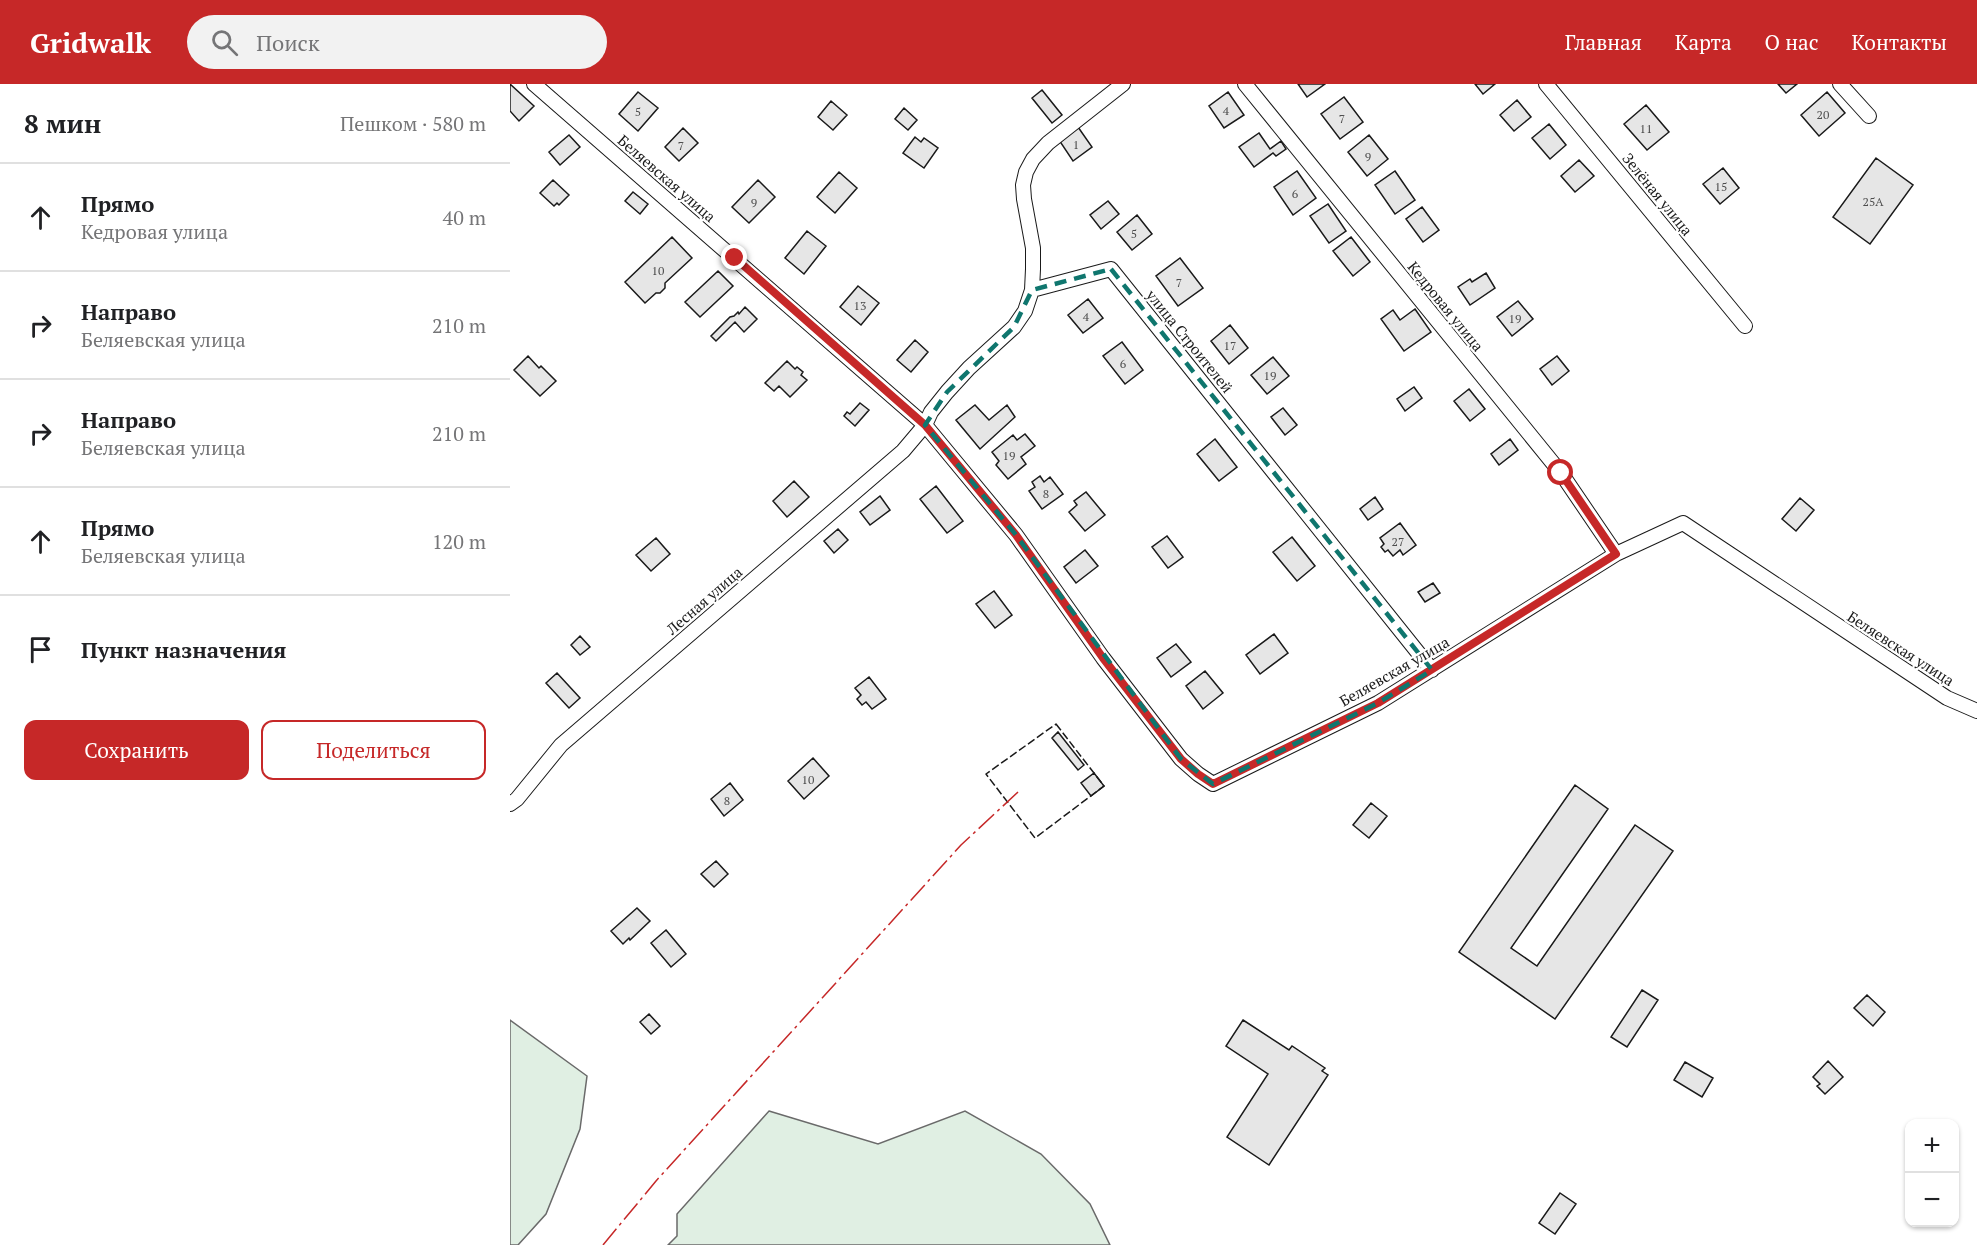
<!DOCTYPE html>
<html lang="ru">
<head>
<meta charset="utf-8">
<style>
	:root { --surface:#fff; --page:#f2f2f2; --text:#202124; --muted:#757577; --line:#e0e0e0; --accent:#c62828 }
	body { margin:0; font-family:"PT Serif",serif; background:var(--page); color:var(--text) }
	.controls { position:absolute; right:18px; bottom:18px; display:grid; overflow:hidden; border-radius:12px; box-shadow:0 2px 4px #0004 }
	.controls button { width:54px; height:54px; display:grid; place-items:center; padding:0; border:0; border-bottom:2px solid var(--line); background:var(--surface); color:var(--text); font:30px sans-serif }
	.stop { position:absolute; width:18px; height:18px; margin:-14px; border:4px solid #c62828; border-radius:50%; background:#fff }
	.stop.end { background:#c62828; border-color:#fff; box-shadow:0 2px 6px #0008 }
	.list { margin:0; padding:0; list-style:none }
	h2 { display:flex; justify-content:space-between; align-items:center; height:78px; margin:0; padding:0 24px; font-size:26px }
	h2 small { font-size:20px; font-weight:400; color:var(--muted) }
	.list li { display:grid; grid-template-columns:39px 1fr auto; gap:18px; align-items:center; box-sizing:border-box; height:108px; padding:0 24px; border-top:2px solid var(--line) }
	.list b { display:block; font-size:22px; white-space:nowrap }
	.list p { margin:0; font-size:20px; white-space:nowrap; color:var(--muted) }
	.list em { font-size:20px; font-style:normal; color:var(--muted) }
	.actions { display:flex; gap:12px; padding:18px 24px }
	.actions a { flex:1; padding:14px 0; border:2px solid var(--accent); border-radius:12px; text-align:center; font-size:21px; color:var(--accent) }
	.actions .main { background:var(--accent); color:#fff }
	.icon { flex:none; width:33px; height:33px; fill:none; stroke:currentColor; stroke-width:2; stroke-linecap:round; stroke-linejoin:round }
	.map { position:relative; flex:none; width:1467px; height:1161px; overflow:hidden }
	header { display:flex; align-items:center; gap:36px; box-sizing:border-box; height:84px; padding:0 30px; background:var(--accent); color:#fff }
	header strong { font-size:28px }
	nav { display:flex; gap:33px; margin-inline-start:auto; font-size:21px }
	.search { width:420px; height:54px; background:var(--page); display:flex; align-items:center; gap:15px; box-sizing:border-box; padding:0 21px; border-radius:33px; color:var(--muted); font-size:22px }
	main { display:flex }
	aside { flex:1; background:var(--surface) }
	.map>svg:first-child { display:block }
	.green { fill:#e0efe3; stroke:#6a6a6a; stroke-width:1.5 }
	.building { fill:#e6e6e6; stroke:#1a1a1a; stroke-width:1.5 }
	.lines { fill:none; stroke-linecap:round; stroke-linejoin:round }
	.street-casing { stroke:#1a1a1a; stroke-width:16 }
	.street { stroke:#fff; stroke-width:14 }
	.fence { stroke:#1a1a1a; stroke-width:1.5; stroke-dasharray:8 3; stroke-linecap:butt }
	.power { stroke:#c62828; stroke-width:1.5; stroke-dasharray:21 4.5 3 4.5; stroke-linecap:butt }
	.route { stroke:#c62828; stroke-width:8 }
	.marked { fill:none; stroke:#0f766e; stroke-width:4.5; stroke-dasharray:12 8; stroke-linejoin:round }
	.labels { text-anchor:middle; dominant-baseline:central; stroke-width:4.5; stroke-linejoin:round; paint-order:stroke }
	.number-label { font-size:12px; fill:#4d4d4d }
	.street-label { font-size:15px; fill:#1a1a1a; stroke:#fff }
</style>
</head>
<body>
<header>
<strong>Gridwalk</strong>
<div class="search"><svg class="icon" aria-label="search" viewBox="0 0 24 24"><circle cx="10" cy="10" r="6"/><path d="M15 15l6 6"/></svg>Поиск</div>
<nav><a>Главная</a><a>Карта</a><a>О нас</a><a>Контакты</a></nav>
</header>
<main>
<aside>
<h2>8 мин<small>Пешком · 580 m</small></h2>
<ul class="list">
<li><svg class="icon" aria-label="ahead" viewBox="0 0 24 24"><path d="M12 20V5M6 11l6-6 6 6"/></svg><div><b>Прямо</b><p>Кедровая улица</p></div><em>40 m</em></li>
<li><svg class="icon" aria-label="right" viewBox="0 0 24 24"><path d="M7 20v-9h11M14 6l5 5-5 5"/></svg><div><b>Направо</b><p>Беляевская улица</p></div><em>210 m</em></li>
<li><svg class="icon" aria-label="right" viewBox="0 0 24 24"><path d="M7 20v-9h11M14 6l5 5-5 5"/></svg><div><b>Направо</b><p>Беляевская улица</p></div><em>210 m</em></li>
<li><svg class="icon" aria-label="ahead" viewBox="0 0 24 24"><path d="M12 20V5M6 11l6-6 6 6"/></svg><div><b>Прямо</b><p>Беляевская улица</p></div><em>120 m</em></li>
<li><svg class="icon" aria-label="arrive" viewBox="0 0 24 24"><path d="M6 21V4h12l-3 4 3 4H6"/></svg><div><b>Пункт назначения</b></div></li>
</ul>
<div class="actions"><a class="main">Сохранить</a><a>Поделиться</a></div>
</aside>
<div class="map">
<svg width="1467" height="1161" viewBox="0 0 1467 1161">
	<rect width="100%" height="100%" fill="#fff"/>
	<path class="green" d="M0 936 77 992 70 1045 36 1130 8 1161H0Z
		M259 1027 368 1060 455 1027 531 1070 580 1120 600 1161H158L167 1152V1130Z"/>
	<path class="building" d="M0 0 24 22 9 37 0 27Z
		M788 0H815L797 13Z
		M965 0H985L973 10Z
		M1268 0H1287L1276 9Z
		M532 6 552 31 542 39 522 14Z
		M128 8 148 24 128 47 109 30Z
		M718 8 734 31 714 44 699 22Z
		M1317 8 1335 29 1309 52 1291 31Z
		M834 13 853 38 830 55 811 30Z
		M1007 16 1021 33 1004 47 990 31Z
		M321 17 337 31 323 46 308 33Z
		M1136 21 1159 48 1137 66 1114 40Z
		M394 24 407 36 398 46 385 35Z
		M1039 40 1056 61 1040 75 1022 54Z
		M568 43 582 63 563 77 549 56Z
		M173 44 188 59 169 77 155 63Z
		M749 49 760 65 771 57 776 65 766 72 763 69 744 83 729 63Z
		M59 51 70 63 50 81 39 68Z
		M859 51 878 75 857 92 838 68Z
		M405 53 411 58 414 54 428 64 414 84 393 69Z
		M1366 74 1403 101 1360 160 1323 133Z
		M1069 76 1084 92 1065 108 1051 92Z
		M1213 84 1229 104 1210 120 1193 100Z
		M787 87 806 114 783 131 764 103Z
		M885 87 905 116 885 130 865 101Z
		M329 88 347 104 325 129 307 113Z
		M43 96 59 111 49 121 47 119 44 122 30 109Z
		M248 96 265 113 239 139 222 123Z
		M123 108 138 120 130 130 115 117Z
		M598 117 609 130 591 145 580 131Z
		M818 120 836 147 819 159 800 132Z
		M912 123 929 146 913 158 896 135Z
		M627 131 642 150 622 166 607 148Z
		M297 147 316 162 294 190 275 174Z
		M162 153 182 174 155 199V204L150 209H146L135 219 115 198Z
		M841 153 860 178 843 192 823 167Z
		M670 174 693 204 668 222 646 192Z
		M208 187 223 202 190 233 175 218Z
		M976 189 985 204 960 221 948 203 960 195 962 198Z
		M348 202 369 219 351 241 330 223Z
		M578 215 593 234 573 249 558 231Z
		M1008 217 1023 235 1002 252 987 233Z
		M235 223 247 235 234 248 225 238 206 257 201 252 220 233 224 232 228 228 229 230Z
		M905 225 921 248 894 267 871 235 883 226 890 236Z
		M720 241 738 264 719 280 701 257Z
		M405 256 418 268 401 288 387 276Z
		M612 258 633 286 615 300 593 272Z
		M18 272 29 284 31 282 46 297 30 312 4 286Z
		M1047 272 1059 287 1042 301 1030 285Z
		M763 273 779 292 757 310 741 291Z
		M277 277 285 285 287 283 293 288 291 291 297 296 280 313 269 302 264 307 255 299Z
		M904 303 912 314 895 327 887 315Z
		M959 305 975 325 960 337 944 317Z
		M350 319 359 326 345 342 334 332 337 328 340 330Z
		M465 321 479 336 497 321 505 333 470 365 446 336Z
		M773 324 787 341 775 351 761 333Z
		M515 350 525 362 511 373 516 380 498 395 486 381 489 377 482 368 503 351 507 356Z
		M705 355 727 383 709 397 687 370Z
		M1000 355 1008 366 989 381 981 370Z
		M530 392 534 398 540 393 553 410 532 425 519 407 525 403 522 398Z
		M284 397 299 413 277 433 263 417Z
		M426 402 453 437 437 449 410 415Z
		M576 408 595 431 575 447 559 428 567 421 564 417Z
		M370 412 380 426 360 441 350 428Z
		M865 413 873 425 858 436 850 425Z
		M1290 414 1304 426 1286 447 1272 435Z
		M890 439 906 461 893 471 890 466 883 472 878 466 875 468 871 463 874 460 870 454Z
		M328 445 338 456 324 469 314 457Z
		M657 452 673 473 658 484 642 463Z
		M782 453 805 482 787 497 763 468Z
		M146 454 160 470 141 487 126 471Z
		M575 466 588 482 566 499 554 483Z
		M923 499 930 509 915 518 908 508Z
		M484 507 502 531 485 544 466 520Z
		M764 550 778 569 750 590 736 571Z
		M70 552 80 563 70 571 61 561Z
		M666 560 681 578 661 593 647 574Z
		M695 587 713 609 693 625 676 602Z
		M47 589 70 614 59 624 36 599Z
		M359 593 376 615 362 625 356 618 352 621 347 615 351 611 345 604Z
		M548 648 574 681 568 686 542 654Z
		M303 674 319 692 294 715 278 697Z
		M584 689 594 702 581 712 571 699Z
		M220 699 233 716 214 732 201 715Z
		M1065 701 1098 725 1001 864 1027 882 1125 741 1163 767 1045 935 949 868Z
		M861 719 877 732 859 754 843 741Z
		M206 777 218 790 204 803 191 790Z
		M127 824 140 837 120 856 119 854 113 860 101 847Z
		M156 846 176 870 161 883 141 859Z
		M1132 906 1148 916 1117 963 1101 953Z
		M1357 911 1375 928 1363 942 1344 924Z
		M139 930 150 942 141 950 130 938Z
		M733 936 779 966 782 962 815 984 812 987 818 991 759 1081 717 1053 758 990 716 962Z
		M1318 977 1333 993 1315 1010 1307 1002 1310 1000 1303 993Z
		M1175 978 1203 994 1192 1013 1164 996Z
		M1050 1109 1066 1120 1045 1150 1029 1139Z"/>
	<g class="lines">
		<g class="street-casing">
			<path id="street" d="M24 0 415 341 506 451 593 574 671 675 688 690 703 700 868 619 1106 470 1173 439 1437 614 1467 627
				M735 0 1051 389 1106 470
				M1036 0 1235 242
				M1330 0 1359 32
				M522 206 601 185 922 586
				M0 720 7 715 51 661 393 367 415 341 421 328 437 308 459 284 504 243 515 227 522 206 523 185V164L514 115 513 101 516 88 523 75 538 59 613 0"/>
		</g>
		<use href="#street" class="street"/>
		<path class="fence" d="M546 640 594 702 525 754 476 690Z"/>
		<path class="power" d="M93 1161 146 1097 451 761 508 708"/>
	</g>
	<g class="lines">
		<path class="route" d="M225 174 415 341 506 451 593 574 671 675 688 690 703 700 868 619 1106 470 1051 389"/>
	</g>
	<path class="marked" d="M601 185 922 586 868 619 703 700 671 675 506 451 415 341 437 308 504 243 522 206Z"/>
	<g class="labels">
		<g class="number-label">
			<text x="716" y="26">4</text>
			<text x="128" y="27">5</text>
			<text x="1313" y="30">20</text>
			<text x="832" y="34">7</text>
			<text x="1136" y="44">11</text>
			<text x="566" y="60">1</text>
			<text x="171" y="61">7</text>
			<text x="858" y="72">9</text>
			<text x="1211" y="102">15</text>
			<text x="785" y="109">6</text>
			<text x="1363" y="117">25А</text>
			<text x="244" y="118">9</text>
			<text x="624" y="149">5</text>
			<text x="148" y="186">10</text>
			<text x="669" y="198">7</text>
			<text x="350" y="221">13</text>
			<text x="576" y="232">4</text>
			<text x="1005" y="234">19</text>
			<text x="720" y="261">17</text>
			<text x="613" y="279">6</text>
			<text x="760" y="291">19</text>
			<text x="499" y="371">19</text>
			<text x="536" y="409">8</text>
			<text x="888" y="457">27</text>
			<text x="298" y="695">10</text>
			<text x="217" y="716">8</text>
		</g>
		<g class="street-label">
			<text transform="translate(157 94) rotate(41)">Беляевская улица</text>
			<text transform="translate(1148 110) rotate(51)">Зелёная улица</text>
			<text transform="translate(936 222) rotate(51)">Кедровая улица</text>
			<text transform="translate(680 257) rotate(51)">улица Строителей</text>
			<text transform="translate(194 516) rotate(-41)">Лесная улица</text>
			<text transform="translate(1391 564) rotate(33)">Беляевская улица</text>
			<text transform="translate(884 587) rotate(-30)">Беляевская улица</text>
		</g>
	</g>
</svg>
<div class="controls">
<button>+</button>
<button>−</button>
</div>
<div class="stop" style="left:1051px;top:389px"></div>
<div class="stop end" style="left:225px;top:174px"></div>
</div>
</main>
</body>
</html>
